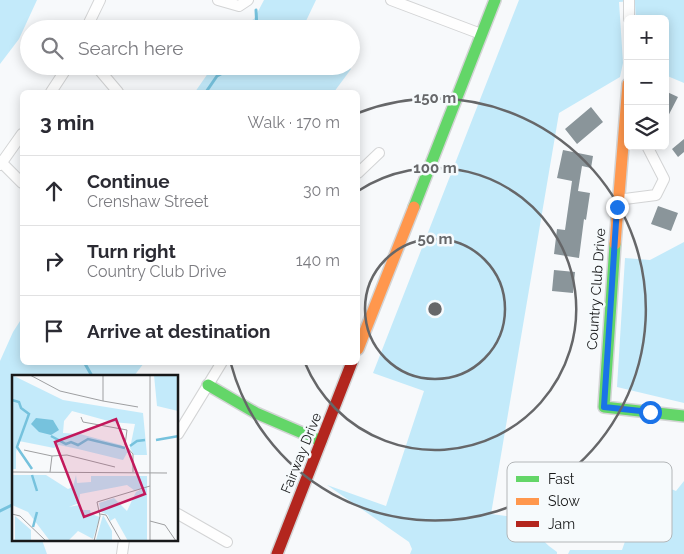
<!DOCTYPE html>
<html lang="en">
<head>
<meta charset="utf-8">
<style>
	:root { --surface:#fff; --page:#f7f7f7; --text:#2b2b33; --muted:#7c7c81; --line:#e1e1e2 }
	body { margin:0; font-family:Raleway,sans-serif; background:var(--page); color:var(--text) }
	.controls { position:absolute; right:15px; top:15px; display:grid; overflow:hidden; border-radius:8px; box-shadow:0 2px 12px #0003 }
	.controls button { width:45px; height:45px; display:grid; place-items:center; padding:0; border:0; border-bottom:1px solid var(--line); background:var(--surface); color:var(--text); font:25px sans-serif }
	.stop { position:absolute; width:15px; height:15px; margin:-11px; border:4px solid #1a73e8; border-radius:50%; background:#fff }
	.stop.end { background:#1a73e8; border-color:#fff; box-shadow:0 1px 5px #0008 }
	.list { margin:0; padding:0; list-style:none }
	h2 { display:flex; justify-content:space-between; align-items:center; height:65px; margin:0; padding:0 20px; font-size:21px }
	h2 small { font-size:16px; font-weight:400; color:var(--muted) }
	.list li { display:grid; grid-template-columns:32px 1fr auto; gap:15px; align-items:center; box-sizing:border-box; height:70px; padding:0 20px; border-top:1px solid var(--line) }
	.list b { display:block; font-size:19px; white-space:nowrap }
	.list p { margin:0; font-size:16px; white-space:nowrap; color:var(--muted) }
	.list em { font-size:16px; font-style:normal; color:var(--muted) }
	.icon { flex:none; width:28px; height:28px; fill:none; stroke:currentColor; stroke-width:2; stroke-linecap:round; stroke-linejoin:round }
	.map { position:relative; flex:none; width:684px; height:554px; overflow:hidden }
	.search { position:absolute; background:var(--surface); box-shadow:0 2px 12px #0003; left:20px; top:20px; width:340px; height:55px; display:flex; align-items:center; gap:12px; box-sizing:border-box; padding:0 18px; border-radius:28px; color:var(--muted); font-size:19px }
	.panel { position:absolute; background:var(--surface); box-shadow:0 2px 12px #0003; left:20px; top:90px; width:340px; height:275px; border-radius:8px }
	.map>svg:first-child { display:block }
	.green { fill:#c3eafa }
	.lines { fill:none; stroke-linecap:round; stroke-linejoin:round }
	.stream { stroke:#76c2dd; stroke-width:3 }
	.building { fill:#8a959a }
	.street-casing { stroke:#d3d4d5; stroke-width:12 }
	.fast-casing { stroke:#d3d4d5; stroke-width:14 }
	.slow-casing { stroke:#d3d4d5; stroke-width:14 }
	.jam-casing { stroke:#d3d4d5; stroke-width:14 }
	.street { stroke:#fefefe; stroke-width:10 }
	.fast { stroke:#63d668; stroke-width:11 }
	.slow { stroke:#ff974d; stroke-width:11 }
	.jam { stroke:#b3261e; stroke-width:11 }
	.route { stroke:#1a73e8; stroke-width:6 }
	.ring { fill:none; stroke:#666769; stroke-width:2.5 }
	.labels { text-anchor:middle; dominant-baseline:central; stroke-width:5; stroke-linejoin:round; paint-order:stroke }
	.street-label { font-size:14px; fill:#18191a; stroke:#f6fafc }
	.inset-river { fill:none; stroke:#76c2dd; stroke-width:2.5 }
	.inset-road { fill:none; stroke:#9e9fa1; stroke-width:1 }
	.view { fill:#c2185b; fill-opacity:0.15; stroke:#c2185b; stroke-width:2.5 }
	.inset-edge { fill:none; stroke:#18191a; stroke-width:2.5 }
	.key { fill:#f6fafc; stroke:#b3b6b8; stroke-width:1 }
	.key-label { font-size:14px; fill:#18191a }
	.centre { fill:#666769; stroke:#f6fafc; stroke-width:2.5 }
	.ring-label { font-size:15px; text-anchor:middle; font-weight:bold; fill:#666769; stroke:#f6fafc; stroke-width:5; stroke-linejoin:round; paint-order:stroke }
</style>
</head>
<body>
<div class="map">
<svg width="684" height="554" viewBox="0 0 684 554">
	<rect width="100%" height="100%" fill="#f7f9fb"/>
	<path class="green" d="M0 0H37L19 39 0 64Z
		M264 0H316L306 21 316 29H238L254 19Z
		M519 0H684V83L665 75V19H636L635 5 633 1 619 2 623 63 620 77 559 113 491 514 539 520C537 537 543 542 557 552V554H410L412 549 409 542 327 485 386 506 424 391 373 373Z
		M213 66H348L351 69 334 92H195Z
		M684 242V403L617 387 625 258 650 260Z
		M22 318V362L144 363 134 376H14V540H42L47 554H0V361L13 332Z
		M647 479 676 491 684 481V554H568L570 550H622Z"/>
	<g class="lines">
		<path class="stream" d="M256 10 257 29
			M206 92 217 76 236 66
			M84 362 92 376
			M0 511 14 504"/>
	</g>
	<path class="building" d="M665 91 678 97 665 122Z
		M591 107 603 122 577 144 565 129Z
		M684 139V152L678 157 672 149Z
		M563 150 593 156 591 168 582 166 578 191 590 193 586 220 584 219 579 258 554 254 557 229 565 230 572 181 557 178Z
		M658 206 678 213 671 231 651 224Z
		M554 270 575 272 573 293 552 291Z"/>
	<g class="lines">
		<g class="street-casing">
			<path id="street" d="M218 0 239 6 248 0
				M391 0 481 34
				M629 0V19
				M86 29 100 0
				M96 66 118 92
				M51 92 68 66
				M2 163 22 183
				M0 165 22 134
				M358 173 379 153
				M617 200 656 195 664 179 647 146
				M178 434 222 362
				M178 514 227 542
				M122 554 124 540"/>
		</g>
		<g class="fast-casing">
			<path id="fast" d="M414 207 495 0
				M615 244 604 407 684 416
				M208 385 256 413 321 441"/>
		</g>
		<g class="slow-casing">
			<path id="slow" d="M615 244 628 84
				M358 349 414 207"/>
		</g>
		<g class="jam-casing">
			<path id="jam" d="M277 554 352 362"/>
		</g>
		<use href="#street" class="street"/>
		<use href="#fast" class="fast"/>
		<use href="#slow" class="slow"/>
		<use href="#jam" class="jam"/>
	</g>
	<g class="lines">
		<path class="route" d="M617 207 604 407 650 412"/>
	</g>
	<g class="ring">
		<circle cx="435" cy="309" r="70"/>
		<path d="M358 191A141 141 0 1 1 305 363"/>
		<path d="M358 113A211 211 0 1 1 231 364"/>
	</g>
	<g class="labels">
		<g class="street-label">
			<text transform="translate(596 289) rotate(-86)">Country Club Drive</text>
			<text transform="translate(301 453) rotate(-68)">Fairway Drive</text>
		</g>
	</g>
	<g transform="translate(12 375)">
		<rect width="166" height="166" fill="#f7f9fb"/>
		<path d="M0 0 51 25 131 38 135 80H122L118 73 123 49 100 47 60 36 52 46 51 58 68 59 109 70 119 78H115L111 85 66 74 47 70 42 73 7 66 4 77V94H0ZM142 0H166V36L145 31ZM0 100H34L56 114 61 112 64 100 65 108 79 107V101H135V166H116L103 143 98 146 96 140 89 137 87 128 102 123 115 136 124 117 130 114 122 115 115 110 68 119 67 128 57 132 67 130 70 135H78L79 139 88 142 81 164 66 156 56 166H38L16 137 0 130ZM91 140 100 156V166L84 165ZM3 141 19 155V166H3Z" fill="#c3eafa"/>
		<path d="M24 43 41 45 47 55 39 60 27 57 19 49Z" fill="#76c2dd"/>
		<path class="inset-river" d="M0 25 7 27 9 33 17 39 5 72 20 94M39 61 54 69 59 67 66 70 76 64 113 73M144 65 167 61M118 71 125 66 133 65M20 100 25 116M21 152 25 137"/>
		<path class="inset-road" d="M18 0 48 16 91 26V0M91 26 126 32M69 42 71 47 115 55 113 70 121 79V97M12 75 40 81 55 80 103 92M0 97 155 98M38 97 40 81M0 139 8 141 34 166M88 139 94 140 109 166M138 146 153 150 164 166M82 166 88 141 85 127 138 111M138 166V0"/>
		<path class="view" d="M104 44 133 119 72 142 43 67Z"/>
		<rect width="166" height="166" class="inset-edge"/>
	</g>
	<rect x="507" y="462" width="165" height="80" rx="8" class="key"/>
	<rect x="516" y="476" width="23" height="6" fill="#63d668"/>
	<rect x="516" y="498" width="23" height="7" fill="#ff974d"/>
	<rect x="516" y="521" width="23" height="6" fill="#b3261e"/>
	<g class="key-label">
		<text x="548" y="484">Fast</text>
		<text x="548" y="506">Slow</text>
		<text x="548" y="529">Jam</text>
	</g>
	<circle cx="435" cy="309" r="8" class="centre"/>
	<g class="ring-label">
		<text x="435" y="103">150 m</text>
		<text x="435" y="173">100 m</text>
		<text x="435" y="244">50 m</text>
	</g>
</svg>
<div class="controls">
<button>+</button>
<button>−</button>
<button><svg class="icon" aria-label="layers" viewBox="0 0 24 24"><path d="M12 4l9 5-9 5-9-5zM3 14l9 5 9-5"/></svg></button>
</div>
<div class="stop" style="left:650px;top:412px"></div>
<div class="stop end" style="left:617px;top:207px"></div>
<div class="search"><svg class="icon" aria-label="search" viewBox="0 0 24 24"><circle cx="10" cy="10" r="6"/><path d="M15 15l6 6"/></svg>Search here</div>
<section class="panel">
<h2>3 min<small>Walk · 170 m</small></h2>
<ul class="list">
<li><svg class="icon" aria-label="ahead" viewBox="0 0 24 24"><path d="M12 20V5M6 11l6-6 6 6"/></svg><div><b>Continue</b><p>Crenshaw Street</p></div><em>30 m</em></li>
<li><svg class="icon" aria-label="right" viewBox="0 0 24 24"><path d="M7 20v-9h11M14 6l5 5-5 5"/></svg><div><b>Turn right</b><p>Country Club Drive</p></div><em>140 m</em></li>
<li><svg class="icon" aria-label="arrive" viewBox="0 0 24 24"><path d="M6 21V4h12l-3 4 3 4H6"/></svg><div><b>Arrive at destination</b></div></li>
</ul>
</section>
</div>
</body>
</html>
